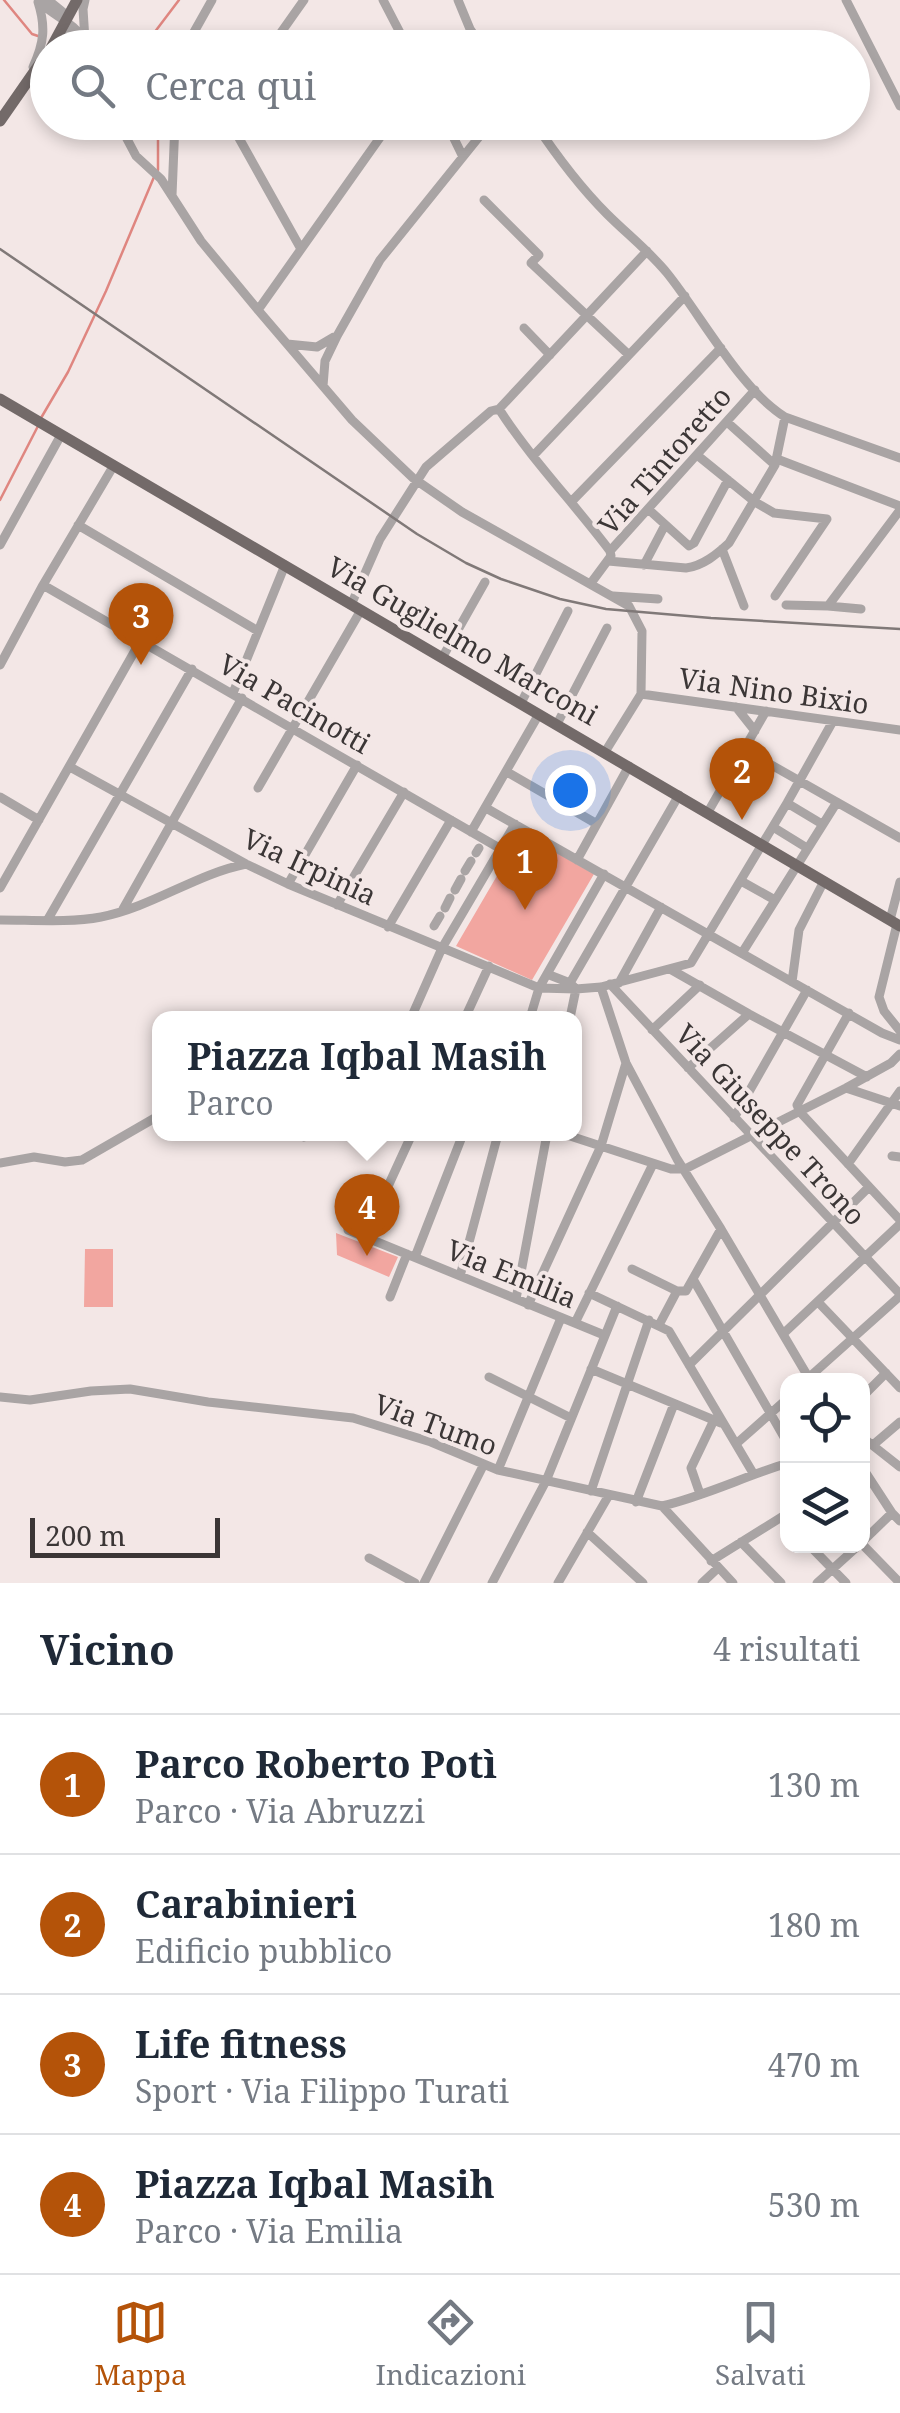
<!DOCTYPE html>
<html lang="it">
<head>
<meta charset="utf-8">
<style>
	:root { --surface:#fff; --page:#f6f6f7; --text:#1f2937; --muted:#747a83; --line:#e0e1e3; --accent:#b45309 }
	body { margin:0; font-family:"Noto Serif",serif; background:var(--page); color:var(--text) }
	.controls { position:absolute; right:30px; bottom:30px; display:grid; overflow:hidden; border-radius:20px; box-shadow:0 5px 15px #0003 }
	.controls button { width:90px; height:90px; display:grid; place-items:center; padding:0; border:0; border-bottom:2px solid var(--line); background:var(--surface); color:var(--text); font:50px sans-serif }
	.scale { position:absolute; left:30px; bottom:25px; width:190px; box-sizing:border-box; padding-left:10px; border:5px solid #3b3636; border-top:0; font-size:28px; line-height:35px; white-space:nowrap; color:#3b3636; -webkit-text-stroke:8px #f3e7e6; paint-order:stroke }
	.you { position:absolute; left:570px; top:790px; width:35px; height:35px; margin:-25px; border:8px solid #fff; border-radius:50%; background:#1a73e8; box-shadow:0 0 0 15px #1a73e833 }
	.badge { display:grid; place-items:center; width:65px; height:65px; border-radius:50%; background:var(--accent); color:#fff; font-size:32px; font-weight:700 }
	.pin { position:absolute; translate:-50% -82px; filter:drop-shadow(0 2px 5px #0008) }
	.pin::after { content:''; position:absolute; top:52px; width:35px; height:30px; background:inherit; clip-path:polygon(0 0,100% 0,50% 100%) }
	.popup { position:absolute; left:152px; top:1011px; width:430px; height:130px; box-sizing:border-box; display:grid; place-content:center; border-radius:20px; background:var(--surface); filter:drop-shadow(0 2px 8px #0005); font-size:32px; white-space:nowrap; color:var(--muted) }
	.popup b { font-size:38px; color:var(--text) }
	.popup::after { content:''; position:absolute; left:50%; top:100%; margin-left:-20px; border:20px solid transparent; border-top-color:var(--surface) }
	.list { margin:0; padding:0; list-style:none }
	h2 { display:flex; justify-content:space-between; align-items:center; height:130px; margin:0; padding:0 40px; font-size:42px }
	h2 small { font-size:32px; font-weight:400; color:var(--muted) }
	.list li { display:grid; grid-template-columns:65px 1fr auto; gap:30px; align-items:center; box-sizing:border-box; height:140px; padding:0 40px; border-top:2px solid var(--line) }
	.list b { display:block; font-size:38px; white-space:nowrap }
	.list p { margin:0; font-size:32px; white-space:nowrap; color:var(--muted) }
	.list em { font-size:32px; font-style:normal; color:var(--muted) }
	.icon { flex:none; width:55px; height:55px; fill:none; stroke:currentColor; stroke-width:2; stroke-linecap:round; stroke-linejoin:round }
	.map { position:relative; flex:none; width:900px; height:1583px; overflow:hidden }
	.search { position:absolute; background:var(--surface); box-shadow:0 5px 15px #0003; left:30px; right:30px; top:30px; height:110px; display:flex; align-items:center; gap:25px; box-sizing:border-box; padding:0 35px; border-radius:55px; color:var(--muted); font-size:38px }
	.sheet { height:690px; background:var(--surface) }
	nav { display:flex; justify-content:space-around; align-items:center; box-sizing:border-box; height:140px; border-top:2px solid var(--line); background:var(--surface); font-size:28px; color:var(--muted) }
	nav a { display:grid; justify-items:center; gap:5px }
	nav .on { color:var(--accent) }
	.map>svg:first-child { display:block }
	.green { fill:#f2a6a0 }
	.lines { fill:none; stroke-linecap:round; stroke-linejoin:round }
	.stream { stroke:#df8680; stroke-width:2.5 }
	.minor { stroke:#a9a4a4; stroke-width:9 }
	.major { stroke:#736a69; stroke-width:11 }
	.rail { stroke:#807978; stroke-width:2.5 }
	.labels { text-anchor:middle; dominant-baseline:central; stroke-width:8; stroke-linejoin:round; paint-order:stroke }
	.street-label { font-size:28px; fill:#3b3636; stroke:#f3e7e6 }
</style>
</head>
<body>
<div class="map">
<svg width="900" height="1583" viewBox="0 0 900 1583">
	<rect width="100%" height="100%" fill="#f3e7e6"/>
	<path class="green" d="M522 833 594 874 532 980 456 946Z
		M336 1233 398 1257 389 1277 337 1255Z
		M85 1249H113V1307H84Z"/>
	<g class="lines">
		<path class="stream" d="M4 0 32 34 38 36
			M151 40V37L179 0
			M93 41 144 39 152 41
			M158 170V122
			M41 418 68 372 106 291 154 177
			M0 500 38 426"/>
		<path class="minor" d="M48 0 64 13 69 33 79 48
			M85 0 83 9 85 40
			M383 0 408 48
			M458 0 470 29 483 48
			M846 0 900 106
			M40 3C57 18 74 22 86 43
			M185 48 212 0
			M270 48 304 0
			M33 67C44 43 46 27 38 2
			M118 122 136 156 161 179 201 241 258 310 352 420 413 478 462 512 629 606 642 631 641 694 605 752
			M230 122 301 249
			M446 122 463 157
			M534 122C556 155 579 186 607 214 627 234 649 251 667 273 701 315 740 389 785 417L900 458
			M172 195 175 122
			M484 200 539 255 531 263 629 355
			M258 310 391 122
			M524 328 550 355
			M287 344 317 347 334 337
			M323 386 325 361 337 336 380 260 491 122
			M499 409C531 459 574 503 610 551
			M727 422 775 465
			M697 455 755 502 774 513 827 519 775 596
			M533 456 685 296
			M777 459 900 506
			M572 501 721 348
			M648 509 689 546 694 543 728 480
			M78 525 258 631
			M0 545 61 435
			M722 549 744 606
			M608 561 686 568C703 566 717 554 729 543L775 465 785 417
			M644 565 665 525
			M591 583 611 556 610 551 755 390
			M43 585 501 849
			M613 596 658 599
			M351 605 380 539 426 467 491 411 499 409 647 251
			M786 605 828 606 900 510
			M828 606 861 609
			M442 658 485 582
			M0 665 43 585 114 465
			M233 693 285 565
			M641 694 900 730
			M521 703 568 611
			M736 707 755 731
			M557 724 607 628
			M745 750 900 838
			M70 767 246 864 288 884 539 988 576 989 601 987 691 963 787 803 833 721
			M507 772 597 824
			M258 788 361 610
			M0 797 39 820
			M787 803 822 824
			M486 808 882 1033 900 1040
			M708 812 766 711
			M773 827 807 848
			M471 832 539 714
			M476 853 479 848
			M577 860 629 766
			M465 871 471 861
			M741 881 775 900
			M288 884 357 765
			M0 888 141 640
			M455 890 461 879
			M337 905 404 792
			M445 908 450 898
			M123 909 242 698
			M48 919 192 669
			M0 920C32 920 70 923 101 917 152 907 196 874 246 864
			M890 920 900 882
			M897 924 879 997 884 1011 900 1031
			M434 926 440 916
			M388 927 451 820
			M742 953 837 802
			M670 969 749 1014 867 1077
			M547 974 570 983 576 989 570 1018
			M792 982 799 930 824 881
			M570 983 679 795
			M619 983 661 907
			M610 984 900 1294
			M601 987 626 1063 677 1159 721 1229 810 1380
			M849 1013 797 1105 800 1112 900 1220
			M411 1018 442 948 515 824
			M465 1018 489 966
			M530 1018 539 988 604 874
			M652 1030 700 985
			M688 1068 749 1014
			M846 1088 900 1106
			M734 1118 807 990
			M564 1134 671 1169H685L846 1088 891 1063 900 1054
			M304 1137 305 1134
			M892 1156 900 1157
			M0 1163 34 1157 65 1162 82 1160 160 1115
			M848 1164 900 1091
			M348 1230 604 1335
			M369 1238 367 1232 412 1134
			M415 1257 463 1134
			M632 1269 677 1291
			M460 1276 498 1134
			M693 1279 788 1444
			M677 1291H686L721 1229
			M589 1293 669 1331 753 1473
			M390 1297 407 1254
			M516 1299 547 1134
			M818 1302 900 1388
			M528 1305 601 1146 626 1063
			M575 1323 653 1164
			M659 1325 677 1291
			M783 1334 900 1224
			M689 1365 869 1187
			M591 1369 721 1423
			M489 1377 571 1418
			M806 1380 900 1296
			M0 1397 30 1400 91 1391 130 1389 208 1402 353 1418 431 1442 498 1470 662 1506C705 1496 745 1476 788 1463
			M862 1397 886 1373
			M862 1437 900 1467
			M736 1444 788 1398
			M873 1445 900 1422
			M862 1467 892 1513 900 1521
			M498 1470 561 1318
			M591 1491 649 1320
			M700 1494 691 1468 714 1420
			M636 1502 674 1404
			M662 1506 733 1583
			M587 1532 643 1583
			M741 1542 781 1583
			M862 1542 892 1513
			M862 1544 900 1583
			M810 1546 846 1583
			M369 1558 415 1583
			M711 1561 788 1513
			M424 1583 484 1464
			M492 1583 546 1481 617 1306
			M558 1583 609 1495
			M702 1583 718 1568
			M817 1583 858 1546"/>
		<path class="major" d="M51 48 77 0
			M0 121 48 52
			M0 399 900 926"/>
		<path class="rail" d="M0 249 417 534 466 563 501 579 560 599 606 609 711 618 900 629"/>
	</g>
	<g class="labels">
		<g class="street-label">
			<text transform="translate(664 460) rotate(-49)">Via Tintoretto</text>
			<text transform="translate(463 640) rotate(30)">Via Guglielmo Marconi</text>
			<text transform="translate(774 690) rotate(8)">Via Nino Bixio</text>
			<text transform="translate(295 703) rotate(30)">Via Pacinotti</text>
			<text transform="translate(310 866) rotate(25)">Via Irpinia</text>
			<text transform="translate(771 1124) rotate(47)">Via Giuseppe Trono</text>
			<text transform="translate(512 1273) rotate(22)">Via Emilia</text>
			<text transform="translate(436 1424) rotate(20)">Via Tumo</text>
		</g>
	</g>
</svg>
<div class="controls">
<button><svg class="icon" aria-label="locate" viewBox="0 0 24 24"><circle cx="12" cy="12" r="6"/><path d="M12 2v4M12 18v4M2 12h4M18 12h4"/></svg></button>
<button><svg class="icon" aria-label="layers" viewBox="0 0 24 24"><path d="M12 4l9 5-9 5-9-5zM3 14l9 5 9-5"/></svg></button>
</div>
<div class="scale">200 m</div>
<div class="you"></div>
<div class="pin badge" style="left:525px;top:910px">1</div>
<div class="pin badge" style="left:742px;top:820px">2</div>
<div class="pin badge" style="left:141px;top:665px">3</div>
<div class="pin badge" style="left:367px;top:1256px">4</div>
<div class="popup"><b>Piazza Iqbal Masih</b>Parco</div>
<div class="search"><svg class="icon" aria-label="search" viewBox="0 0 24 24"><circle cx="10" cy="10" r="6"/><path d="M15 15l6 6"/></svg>Cerca qui</div>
</div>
<section class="sheet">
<h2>Vicino<small>4 risultati</small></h2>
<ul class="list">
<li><span class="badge">1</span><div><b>Parco Roberto Potì</b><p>Parco · Via Abruzzi</p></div><em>130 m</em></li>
<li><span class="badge">2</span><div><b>Carabinieri</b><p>Edificio pubblico</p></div><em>180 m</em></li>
<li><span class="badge">3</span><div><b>Life fitness</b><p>Sport · Via Filippo Turati</p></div><em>470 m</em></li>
<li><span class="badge">4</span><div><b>Piazza Iqbal Masih</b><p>Parco · Via Emilia</p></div><em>530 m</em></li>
</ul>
</section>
<nav>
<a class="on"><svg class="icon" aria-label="map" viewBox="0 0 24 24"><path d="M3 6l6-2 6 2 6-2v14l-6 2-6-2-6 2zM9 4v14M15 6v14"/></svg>Mappa</a>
<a><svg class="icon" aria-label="directions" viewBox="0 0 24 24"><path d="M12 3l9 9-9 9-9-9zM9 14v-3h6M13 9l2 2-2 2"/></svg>Indicazioni</a>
<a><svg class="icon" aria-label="saved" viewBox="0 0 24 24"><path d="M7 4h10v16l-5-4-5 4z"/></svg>Salvati</a>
</nav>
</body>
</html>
